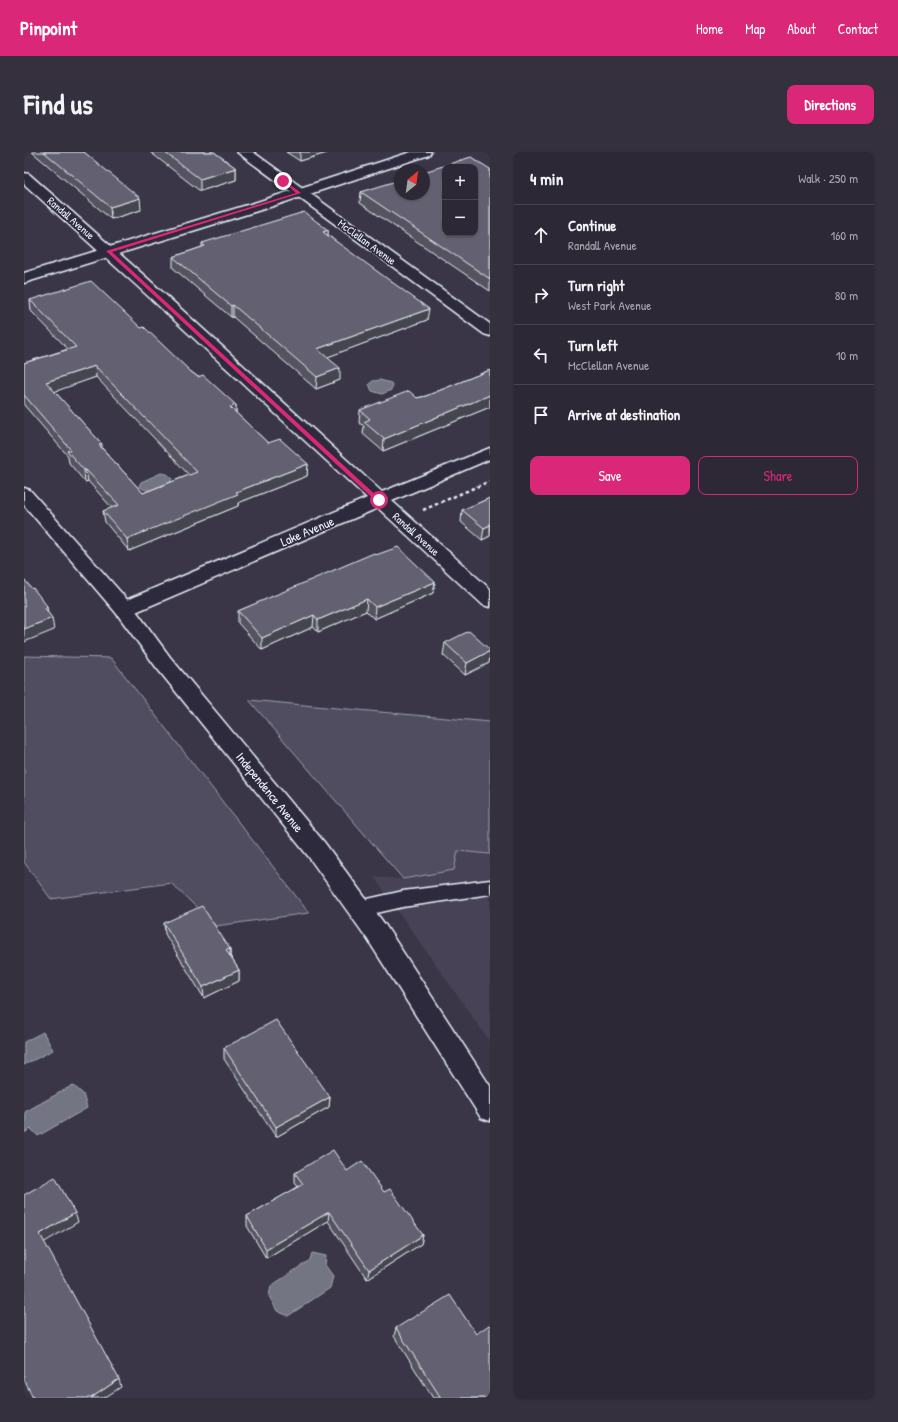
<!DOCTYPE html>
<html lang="en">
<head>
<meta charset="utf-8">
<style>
	:root { --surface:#2c2836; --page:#34303e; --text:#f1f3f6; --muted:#a6a6ad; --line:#484451; --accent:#db2777 }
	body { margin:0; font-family:"Patrick Hand",sans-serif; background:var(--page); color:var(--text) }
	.controls { position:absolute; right:12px; top:12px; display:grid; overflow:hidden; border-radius:8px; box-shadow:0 1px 3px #0004 }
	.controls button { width:36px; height:36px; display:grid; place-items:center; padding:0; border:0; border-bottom:1px solid var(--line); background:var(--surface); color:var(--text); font:20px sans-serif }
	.compass { position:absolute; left:370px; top:12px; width:36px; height:36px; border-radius:50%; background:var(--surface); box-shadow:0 1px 3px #0004; rotate:29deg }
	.stop { position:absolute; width:12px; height:12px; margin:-9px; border:3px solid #db2777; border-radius:50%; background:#fff }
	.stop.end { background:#db2777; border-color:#fff; box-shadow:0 1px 4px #0008 }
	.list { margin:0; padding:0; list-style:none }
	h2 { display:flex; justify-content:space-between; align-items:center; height:52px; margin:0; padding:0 16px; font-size:17px }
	h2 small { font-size:13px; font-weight:400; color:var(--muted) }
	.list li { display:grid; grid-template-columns:26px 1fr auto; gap:12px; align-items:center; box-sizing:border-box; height:60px; padding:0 16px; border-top:1px solid var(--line) }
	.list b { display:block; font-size:15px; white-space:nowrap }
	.list p { margin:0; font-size:13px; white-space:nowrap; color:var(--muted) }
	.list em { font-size:13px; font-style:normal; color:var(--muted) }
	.actions { display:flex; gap:8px; padding:12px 16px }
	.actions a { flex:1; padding:9px 0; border:1px solid var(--accent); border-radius:8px; text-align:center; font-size:14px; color:var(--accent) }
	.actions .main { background:var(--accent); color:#fff }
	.icon { flex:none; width:22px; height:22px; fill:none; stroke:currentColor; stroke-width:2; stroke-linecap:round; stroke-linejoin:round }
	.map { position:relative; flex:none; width:466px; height:1246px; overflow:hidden; border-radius:8px }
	header { display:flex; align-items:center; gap:24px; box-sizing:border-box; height:56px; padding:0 20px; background:var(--accent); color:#fff }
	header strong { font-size:19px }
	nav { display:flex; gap:22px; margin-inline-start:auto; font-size:14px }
	.intro { display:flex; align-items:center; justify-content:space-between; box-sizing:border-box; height:96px; padding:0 24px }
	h1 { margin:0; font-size:28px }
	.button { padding:10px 18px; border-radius:8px; background:var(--accent); color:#fff; font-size:14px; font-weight:700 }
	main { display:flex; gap:24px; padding:0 24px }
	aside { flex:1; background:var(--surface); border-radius:8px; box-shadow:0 1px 3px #0004 }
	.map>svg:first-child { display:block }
	.built { fill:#464354 }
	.green { fill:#504e5f; stroke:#9ca0ac }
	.water { fill:#737482; stroke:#a2a6b1 }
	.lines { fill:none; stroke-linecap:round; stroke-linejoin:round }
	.lane-casing { stroke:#e8f1f8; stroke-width:3 }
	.street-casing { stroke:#e8f1f8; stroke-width:3 }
	.secondary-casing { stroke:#e8f1f8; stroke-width:3 }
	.path { stroke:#e8f1f8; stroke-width:2.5; stroke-dasharray:3.5 3; stroke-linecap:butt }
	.lane { fill:#2f2a3d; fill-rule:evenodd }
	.street { fill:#2f2a3d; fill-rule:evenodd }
	.secondary { fill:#2f2a3d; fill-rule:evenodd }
	.wall { fill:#555361; stroke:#e8f1f8; fill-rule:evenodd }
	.shaded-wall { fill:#45444f; stroke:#e8f1f8 }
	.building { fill:#636171; stroke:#e8f1f8; fill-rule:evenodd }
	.route { fill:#db2777 }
	.labels { text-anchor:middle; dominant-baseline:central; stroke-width:3.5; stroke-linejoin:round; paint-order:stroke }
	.far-street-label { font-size:11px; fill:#e8f1f8; stroke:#2f2a3d }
	.street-label { font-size:13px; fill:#e8f1f8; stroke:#2f2a3d }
</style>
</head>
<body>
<header>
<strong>Pinpoint</strong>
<nav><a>Home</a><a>Map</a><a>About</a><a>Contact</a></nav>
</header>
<div class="intro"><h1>Find us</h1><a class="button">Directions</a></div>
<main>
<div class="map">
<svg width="466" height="1246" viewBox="0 0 466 1246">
	<rect width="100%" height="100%" fill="#3a3648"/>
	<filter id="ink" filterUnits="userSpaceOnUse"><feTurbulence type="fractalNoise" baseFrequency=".025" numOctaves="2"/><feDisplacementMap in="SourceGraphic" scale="8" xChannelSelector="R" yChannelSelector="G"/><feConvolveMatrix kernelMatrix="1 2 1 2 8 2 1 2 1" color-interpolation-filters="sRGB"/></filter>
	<g filter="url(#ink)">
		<path class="built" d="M434 699 466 702V890L350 725 379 727Z"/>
		<path class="green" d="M0 504 87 506 285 761 192 774 147 731 27 747 0 710Z
			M225 548 466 570V702L434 699 430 718 379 727Z"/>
		<path class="water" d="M356 228 367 231 369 235 367 238 358 242 348 239 345 232 349 229Z
			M137 321 143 322 148 326 146 331C136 335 124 343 115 334L117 330Z
			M19 880 29 898 0 913V890Z
			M49 933 59 942 63 956 14 984 7 977 0 981V970L2 969 1 960Z
			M288 1101 302 1104 301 1113 309 1124 306 1136 264 1164 253 1159 245 1144 247 1134 286 1108Z"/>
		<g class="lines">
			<g class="lane-casing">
				<path id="lane" d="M466 728V742L379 755 335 765 328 762 326 757 328 752 335 749 379 739Z"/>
			</g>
			<g class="street-casing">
				<path id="street" d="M213 0H229L466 172V184L460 182Z
					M0 21 5 22 123 126 358 340 466 296V307L368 349 466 437V455L459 453 354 356 107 462 100 464 93 462 90 457 93 452 343 346 112 133 0 32Z"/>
			</g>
			<g class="secondary-casing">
				<path id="secondary" d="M387 0H407L405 3 243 56 0 131V121L233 50Z
					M0 336 6 338 107 452 146 505 300 690 362 774 466 934V969L457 966 344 788 284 704 132 515 93 462 0 353Z"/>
			</g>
			<path class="path" d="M399 358 466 329"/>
			<use href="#lane" class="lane"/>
			<use href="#street" class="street"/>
			<use href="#secondary" class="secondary"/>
		</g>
		<path class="wall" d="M8 0H60L117 58 87 67Z
			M126 0H190L212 16V28L176 39Z
			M262 0H306L276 9Z
			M466 17V139L336 51 337 40Z
			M304 78V83L403 168 303 205 316 228 292 237 209 165H207L149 116V105L178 95V91Z
			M6 148 117 176 166 219 212 253V261L244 291 284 312 283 324 214 351V354L105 399 81 370 79 359 88 356 64 329 61 330 45 311 44 304 0 253V211L44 197 7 159ZM72 225 165 323 119 341 78 296V292L30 239Z
			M466 218V255L359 299 339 282 340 274 335 271 336 258 402 244Z
			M466 346V384L458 388 437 370 438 358Z
			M352 403 411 430 409 441 350 467 342 459 294 480 289 475 238 498 214 471V459Z
			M421 491 465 511 441 523 419 503Z
			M140 771 206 797V804L215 818V829L180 846 141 782Z
			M200 896 306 945 305 955 252 985 200 907Z
			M323 1019 360 1040 399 1083 397 1092 343 1127 304 1069 242 1106 223 1074V1064L274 1035 271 1031V1021Z
			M372 1176 452 1182 466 1246H409L370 1184Z"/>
		<path class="shaded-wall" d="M276 0H306L276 9Z
			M212 16V28L176 39V27Z
			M116 46 117 58 87 67 86 55Z
			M304 78V89L299 80Z
			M209 153V165H207V154Z
			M405 157 403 168 293 209V197Z
			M71 214 72 225 24 242 22 230Z
			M316 216V228L292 237 293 225Z
			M466 243V255L359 299 360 287Z
			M212 253V264L206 255Z
			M284 312 283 324 214 351V354L105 399 103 387 212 340Z
			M60 318H62L64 329 61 330Z
			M466 373V384L458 388 460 376Z
			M411 430 409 441 350 467 351 455Z
			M343 447 342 459 294 480V468Z
			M23 454 25 467 21 456Z
			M290 463 289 475 238 498V486Z
			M28 466 30 478 0 490V477Z
			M466 499V504L465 511 441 523 443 511Z
			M206 797V808L202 798Z
			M215 818V829L180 846 179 835Z
			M306 945 305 955 252 985V975Z
			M305 1060 304 1069 242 1106V1097Z
			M51 1061 54 1070 19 1091 16 1082Z
			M399 1083 397 1092 343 1127 345 1118Z
			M95 1227 97 1235 80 1246H67Z"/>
		<path class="building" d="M20 0H60L116 46 86 55Z
			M140 0H190L212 16 176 27Z
			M447 5 466 17V127L337 40 376 28V42H400V20ZM421 15H451V81H421Z
			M280 60 304 78 299 80 405 157 293 197 316 216 293 225 209 153 207 154 149 105 181 94 178 91Z
			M67 129 117 176 120 175 166 219 174 225 179 223 212 253 206 255 244 291 256 287 284 312 212 340 214 342 103 387 79 359 95 353 62 318H60L43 299 47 298 0 243V211L52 195 6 148ZM71 214 173 320 119 341 75 293 78 292 22 230Z
			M466 218V243L360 287 340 270 346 267 336 258 385 239 393 246 402 244Z
			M466 346V373L460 376 438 358Z
			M374 395 411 430 351 455 343 447 294 468 290 463 238 486 214 459 350 401 352 403Z
			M0 427 8 437 9 436 23 454 21 456 28 466 0 477Z
			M445 479 466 498V499L443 511 421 491Z
			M178 754 206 797 202 798 215 818 179 835 140 771Z
			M252 868 306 945 252 975 200 896Z
			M309 998 323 1019 338 1009 360 1040 366 1037 399 1083 345 1118 305 1060 242 1097 223 1064 279 1032 271 1021Z
			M31 1025 51 1061 16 1082 95 1227 67 1246H9L0 1227V1043Z
			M426 1143 452 1182 465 1173 466 1174V1246H417L372 1176Z"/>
	</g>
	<path class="route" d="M257 28H260L277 41 88 100 356 347V350H353L82 99 272 41Z"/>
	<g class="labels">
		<g class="far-street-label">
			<text transform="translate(47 66) rotate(41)">Randall Avenue</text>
			<text transform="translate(343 90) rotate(36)">McClellan Avenue</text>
			<text transform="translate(392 382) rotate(42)">Randall Avenue</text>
		</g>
		<g class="street-label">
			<text transform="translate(283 379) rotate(-23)">Lake Avenue</text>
			<text transform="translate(246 640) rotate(51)">Independence Avenue</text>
		</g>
	</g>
</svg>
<div class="controls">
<button>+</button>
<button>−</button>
</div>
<svg class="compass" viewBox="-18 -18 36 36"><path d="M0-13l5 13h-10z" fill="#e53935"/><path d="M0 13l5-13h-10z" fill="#a6a6ad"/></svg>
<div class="stop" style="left:355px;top:348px"></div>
<div class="stop end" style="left:259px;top:29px"></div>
</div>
<aside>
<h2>4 min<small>Walk · 250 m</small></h2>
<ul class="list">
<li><svg class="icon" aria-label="ahead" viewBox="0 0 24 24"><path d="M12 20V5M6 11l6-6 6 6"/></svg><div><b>Continue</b><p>Randall Avenue</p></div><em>160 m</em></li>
<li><svg class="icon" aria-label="right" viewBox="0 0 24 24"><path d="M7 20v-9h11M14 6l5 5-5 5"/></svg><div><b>Turn right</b><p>West Park Avenue</p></div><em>80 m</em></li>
<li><svg class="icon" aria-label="left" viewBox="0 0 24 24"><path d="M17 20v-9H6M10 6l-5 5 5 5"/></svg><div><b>Turn left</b><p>McClellan Avenue</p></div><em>10 m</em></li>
<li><svg class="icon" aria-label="arrive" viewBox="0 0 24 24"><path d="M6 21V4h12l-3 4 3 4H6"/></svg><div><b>Arrive at destination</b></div></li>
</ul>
<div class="actions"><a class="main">Save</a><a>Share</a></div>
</aside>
</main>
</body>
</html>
